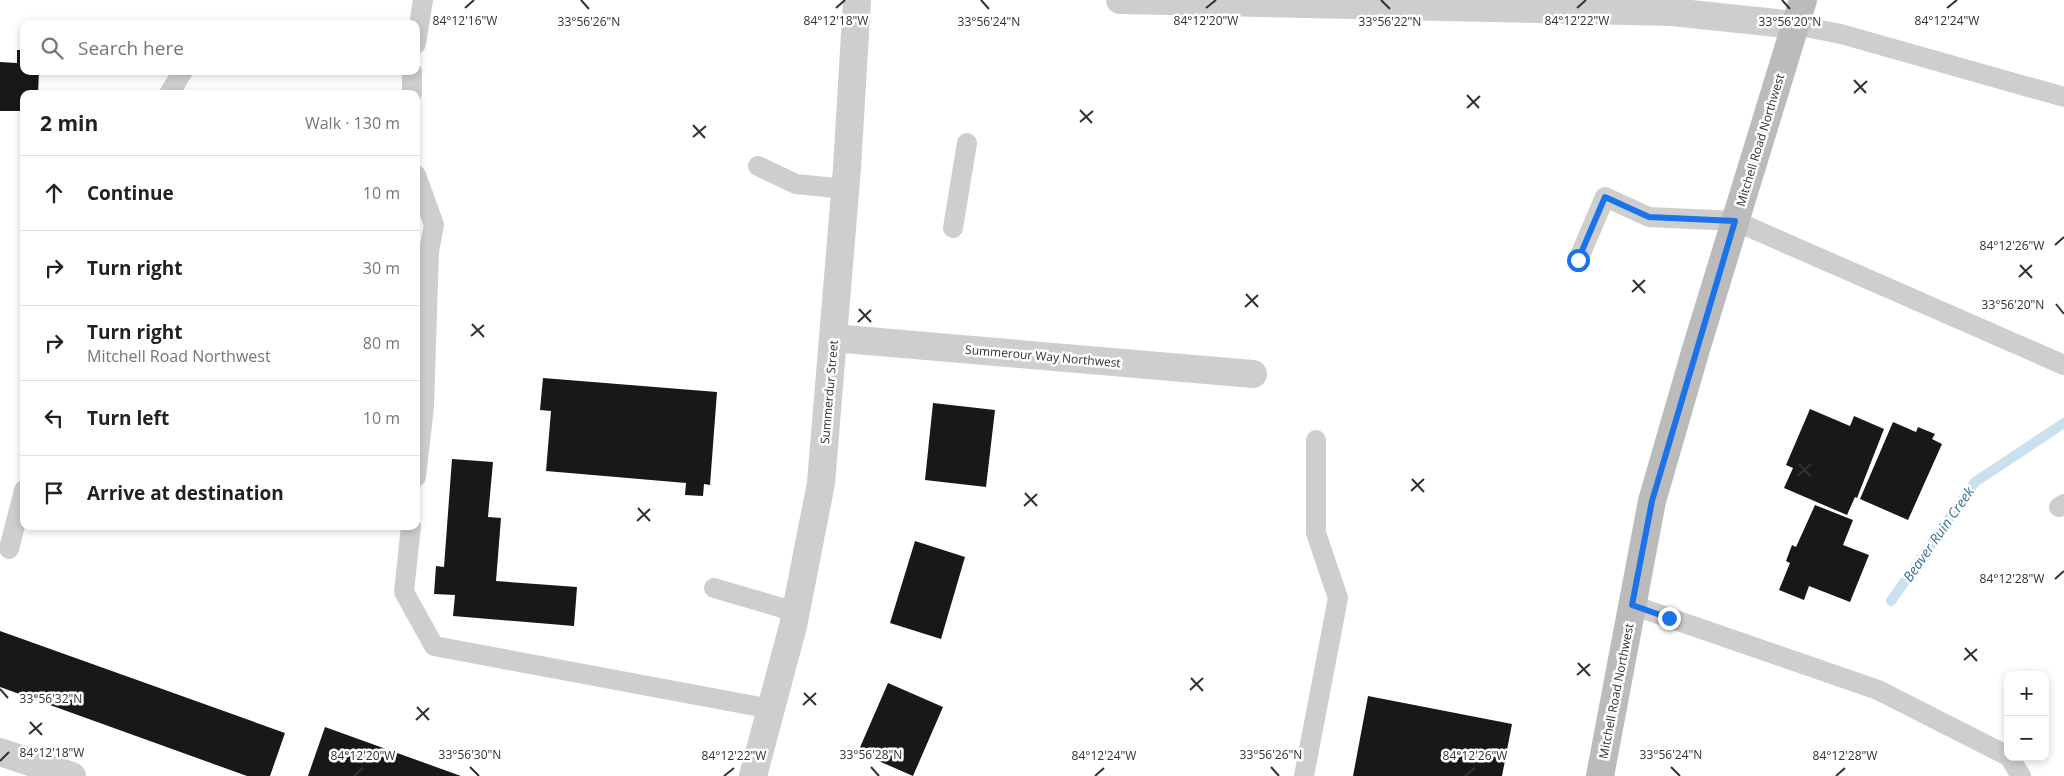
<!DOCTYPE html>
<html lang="en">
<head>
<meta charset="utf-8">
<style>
	:root { --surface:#fff; --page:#f6f6f6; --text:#222; --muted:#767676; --line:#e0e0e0 }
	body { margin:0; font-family:"Open Sans",sans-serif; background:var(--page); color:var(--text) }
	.controls { position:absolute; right:15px; bottom:15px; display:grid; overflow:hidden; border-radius:10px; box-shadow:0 2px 8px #0003 }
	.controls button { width:45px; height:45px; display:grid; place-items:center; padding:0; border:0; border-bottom:1px solid var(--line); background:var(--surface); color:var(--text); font:25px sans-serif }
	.stop { position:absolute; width:15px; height:15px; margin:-11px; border:4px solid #1a73e8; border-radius:50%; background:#fff }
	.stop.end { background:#1a73e8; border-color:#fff; box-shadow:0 1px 5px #0008 }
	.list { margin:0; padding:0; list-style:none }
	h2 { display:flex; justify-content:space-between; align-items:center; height:65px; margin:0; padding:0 20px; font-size:21px }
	h2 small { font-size:16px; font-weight:400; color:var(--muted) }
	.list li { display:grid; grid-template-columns:32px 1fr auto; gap:15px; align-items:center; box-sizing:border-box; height:75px; padding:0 20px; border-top:1px solid var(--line) }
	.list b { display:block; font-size:19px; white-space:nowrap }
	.list p { margin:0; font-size:16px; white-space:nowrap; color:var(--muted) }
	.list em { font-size:16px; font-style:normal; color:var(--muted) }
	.icon { flex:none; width:28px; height:28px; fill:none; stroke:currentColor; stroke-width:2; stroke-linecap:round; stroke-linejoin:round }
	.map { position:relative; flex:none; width:2064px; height:776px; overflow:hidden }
	.search { position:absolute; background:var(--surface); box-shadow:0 2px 8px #0003; left:20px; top:20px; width:400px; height:55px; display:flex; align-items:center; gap:12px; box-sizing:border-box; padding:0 18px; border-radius:10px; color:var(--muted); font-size:19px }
	.panel { position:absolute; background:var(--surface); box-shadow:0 2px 8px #0003; left:20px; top:90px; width:400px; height:440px; border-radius:10px }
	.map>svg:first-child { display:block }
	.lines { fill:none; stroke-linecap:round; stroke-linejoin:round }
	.stream { stroke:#cbe0ee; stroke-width:10 }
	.building { fill:#181818 }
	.lane { stroke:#cecece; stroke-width:20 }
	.street { stroke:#cecece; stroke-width:28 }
	.secondary { stroke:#bbb; stroke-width:28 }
	.route { stroke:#1a73e8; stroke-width:6 }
	.ticks { fill:none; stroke:#313131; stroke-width:2 }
	.labels { text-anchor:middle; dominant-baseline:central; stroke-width:5; stroke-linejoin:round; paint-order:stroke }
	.street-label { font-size:12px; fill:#313131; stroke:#fff }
	.water-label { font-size:14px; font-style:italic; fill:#3b7396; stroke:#fff }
	.ticks-label { font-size:12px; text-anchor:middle; fill:#313131; stroke:#fff; stroke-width:5; stroke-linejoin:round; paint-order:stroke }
</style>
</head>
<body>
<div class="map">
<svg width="2064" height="776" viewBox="0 0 2064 776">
	<rect width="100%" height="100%" fill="#fff"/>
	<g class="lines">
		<path class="stream" d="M1891 601 1975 482 2064 423"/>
	</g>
	<path class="building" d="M17 50H24V71H39L38 94H24V111H0V62L17 63Z
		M543 378 717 392 710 485 704 484 703 496 685 495 686 483 546 471 551 411 540 410Z
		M933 403 995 410 986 487 925 480Z
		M1810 409 1850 426 1854 416 1884 429 1857 498 1855 497 1847 515 1784 488 1793 468 1786 465Z
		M1893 422 1916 432 1918 427 1935 434 1932 439 1942 444 1908 520 1860 499Z
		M452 459 493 462 488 517 501 518 496 581 577 587 574 626 453 616 455 595 434 594 436 566 444 567Z
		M1815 505 1853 520 1843 545 1869 555 1850 602 1809 586 1804 600 1779 590 1790 563 1786 561 1792 545 1796 547Z
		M915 541 965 557 941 639 890 623Z
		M0 631 285 733 270 776H247L0 687Z
		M888 683 943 707 913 776 858 752Z
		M1368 696 1512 724 1502 776H1353Z
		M325 727 461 776H308Z"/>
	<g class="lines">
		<path class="lane" d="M1795 25 1841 34 2064 97
			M416 44 423 0
			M169 94 183 71
			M412 94V71
			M758 166 796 184 845 189
			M416 175 434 225 429 251 424 407 416 477
			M953 228 967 143
			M1578 260 1605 197 1649 217 1735 221 2064 365
			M2059 507 2064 504
			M411 526 404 592 434 646 771 709
			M9 549 24 490
			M714 588 796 612
			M1632 605 1878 690 2008 756
			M2009 757 2021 776
			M1304 776 1338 598 1316 533V440"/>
		<path class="street" d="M1120 0 1672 12 1795 25
			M833 338 1253 374
			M0 752 72 776
			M753 776 793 626 821 483 847 168 857 0"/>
		<path class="secondary" d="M1600 776 1652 501 1696 349 1803 0"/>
	</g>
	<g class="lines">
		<path class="route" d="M1578 260 1605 197 1649 217 1735 221 1652 501 1632 605 1669 618"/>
	</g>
	<path class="ticks" d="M581 0 589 9M981 0 989 9M1381 0 1390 9M1782 0 1790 9M465 8 474 0M836 8 845 0M1206 8 1216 0M1577 8 1586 0M1947 8 1957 0M1854 80 1866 93M1854 93 1867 81M1467 95 1479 108M1467 108 1480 96M1080 110 1092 123M1080 122 1093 111M693 125 705 138M693 137 706 126M2055 245 2064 237M2020 265 2032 278M2019 277 2032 265M1633 280 1645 293M1632 292 1645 280M1246 294 1258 307M2056 304 2064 314M1245 307 1258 295M859 309 871 322M858 322 871 310M472 324 484 337M471 336 484 325M1799 464 1811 477M1798 476 1811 464M1412 479 1424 492M1411 491 1424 479M1025 493 1037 506M1024 506 1037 494M638 508 650 521M637 521 650 509M2055 579 2064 571M1965 648 1977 661M1964 660 1977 649M1578 663 1590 676M1577 675 1590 664M1191 678 1203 691M0 689 8 698M1190 690 1203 678M804 693 816 705M803 705 816 693M417 707 429 720M416 720 429 708M30 722 42 735M29 734 42 723M0 761 9 752M470 767 479 776M871 767 879 776M1271 767 1279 776M1671 767 1680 776M354 776 363 768M724 776 734 768M1095 776 1104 768M1465 776 1475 768M1836 776 1845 768"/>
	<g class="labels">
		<g class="street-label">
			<text transform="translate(1760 140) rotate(-73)">Mitchell Road Northwest</text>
			<text transform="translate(1043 356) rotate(5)">Summerour Way Northwest</text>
			<text transform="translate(829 392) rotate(-85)">Summerdur Street</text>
			<text transform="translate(1616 691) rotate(-79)">Mitchell Road Northwest</text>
		</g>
		<g class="water-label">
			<text transform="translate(1938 534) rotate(-55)">Beaver Ruin Creek</text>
		</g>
	</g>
	<g class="ticks-label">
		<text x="465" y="25">84°12'16"W</text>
		<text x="836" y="25">84°12'18"W</text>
		<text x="1206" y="25">84°12'20"W</text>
		<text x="1577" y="25">84°12'22"W</text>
		<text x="1947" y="25">84°12'24"W</text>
		<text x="589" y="26">33°56'26"N</text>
		<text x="989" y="26">33°56'24"N</text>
		<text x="1390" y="26">33°56'22"N</text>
		<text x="1790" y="26">33°56'20"N</text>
		<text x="2012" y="250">84°12'26"W</text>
		<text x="2013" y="309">33°56'20"N</text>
		<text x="2012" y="583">84°12'28"W</text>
		<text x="51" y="703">33°56'32"N</text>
		<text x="52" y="757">84°12'18"W</text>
		<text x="470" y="759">33°56'30"N</text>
		<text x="871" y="759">33°56'28"N</text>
		<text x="1271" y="759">33°56'26"N</text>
		<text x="1671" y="759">33°56'24"N</text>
		<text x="363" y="760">84°12'20"W</text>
		<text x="734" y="760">84°12'22"W</text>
		<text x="1104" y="760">84°12'24"W</text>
		<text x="1475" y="760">84°12'26"W</text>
		<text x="1845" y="760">84°12'28"W</text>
	</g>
</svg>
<div class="controls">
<button>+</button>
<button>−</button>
</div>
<div class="stop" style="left:1578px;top:260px"></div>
<div class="stop end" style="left:1669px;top:618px"></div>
<div class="search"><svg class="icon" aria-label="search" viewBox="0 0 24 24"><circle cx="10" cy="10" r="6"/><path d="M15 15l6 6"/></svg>Search here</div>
<section class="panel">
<h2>2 min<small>Walk · 130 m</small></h2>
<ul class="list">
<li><svg class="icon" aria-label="ahead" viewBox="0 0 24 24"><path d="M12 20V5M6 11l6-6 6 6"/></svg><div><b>Continue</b></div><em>10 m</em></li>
<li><svg class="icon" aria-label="right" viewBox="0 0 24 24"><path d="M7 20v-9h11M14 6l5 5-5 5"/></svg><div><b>Turn right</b></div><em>30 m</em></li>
<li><svg class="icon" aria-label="right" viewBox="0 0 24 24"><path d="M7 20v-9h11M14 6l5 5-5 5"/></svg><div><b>Turn right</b><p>Mitchell Road Northwest</p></div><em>80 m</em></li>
<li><svg class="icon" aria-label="left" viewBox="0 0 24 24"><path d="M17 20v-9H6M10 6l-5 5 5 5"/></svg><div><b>Turn left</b></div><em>10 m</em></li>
<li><svg class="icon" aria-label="arrive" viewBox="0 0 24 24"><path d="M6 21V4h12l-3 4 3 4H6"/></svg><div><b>Arrive at destination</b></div></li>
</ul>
</section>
</div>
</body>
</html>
